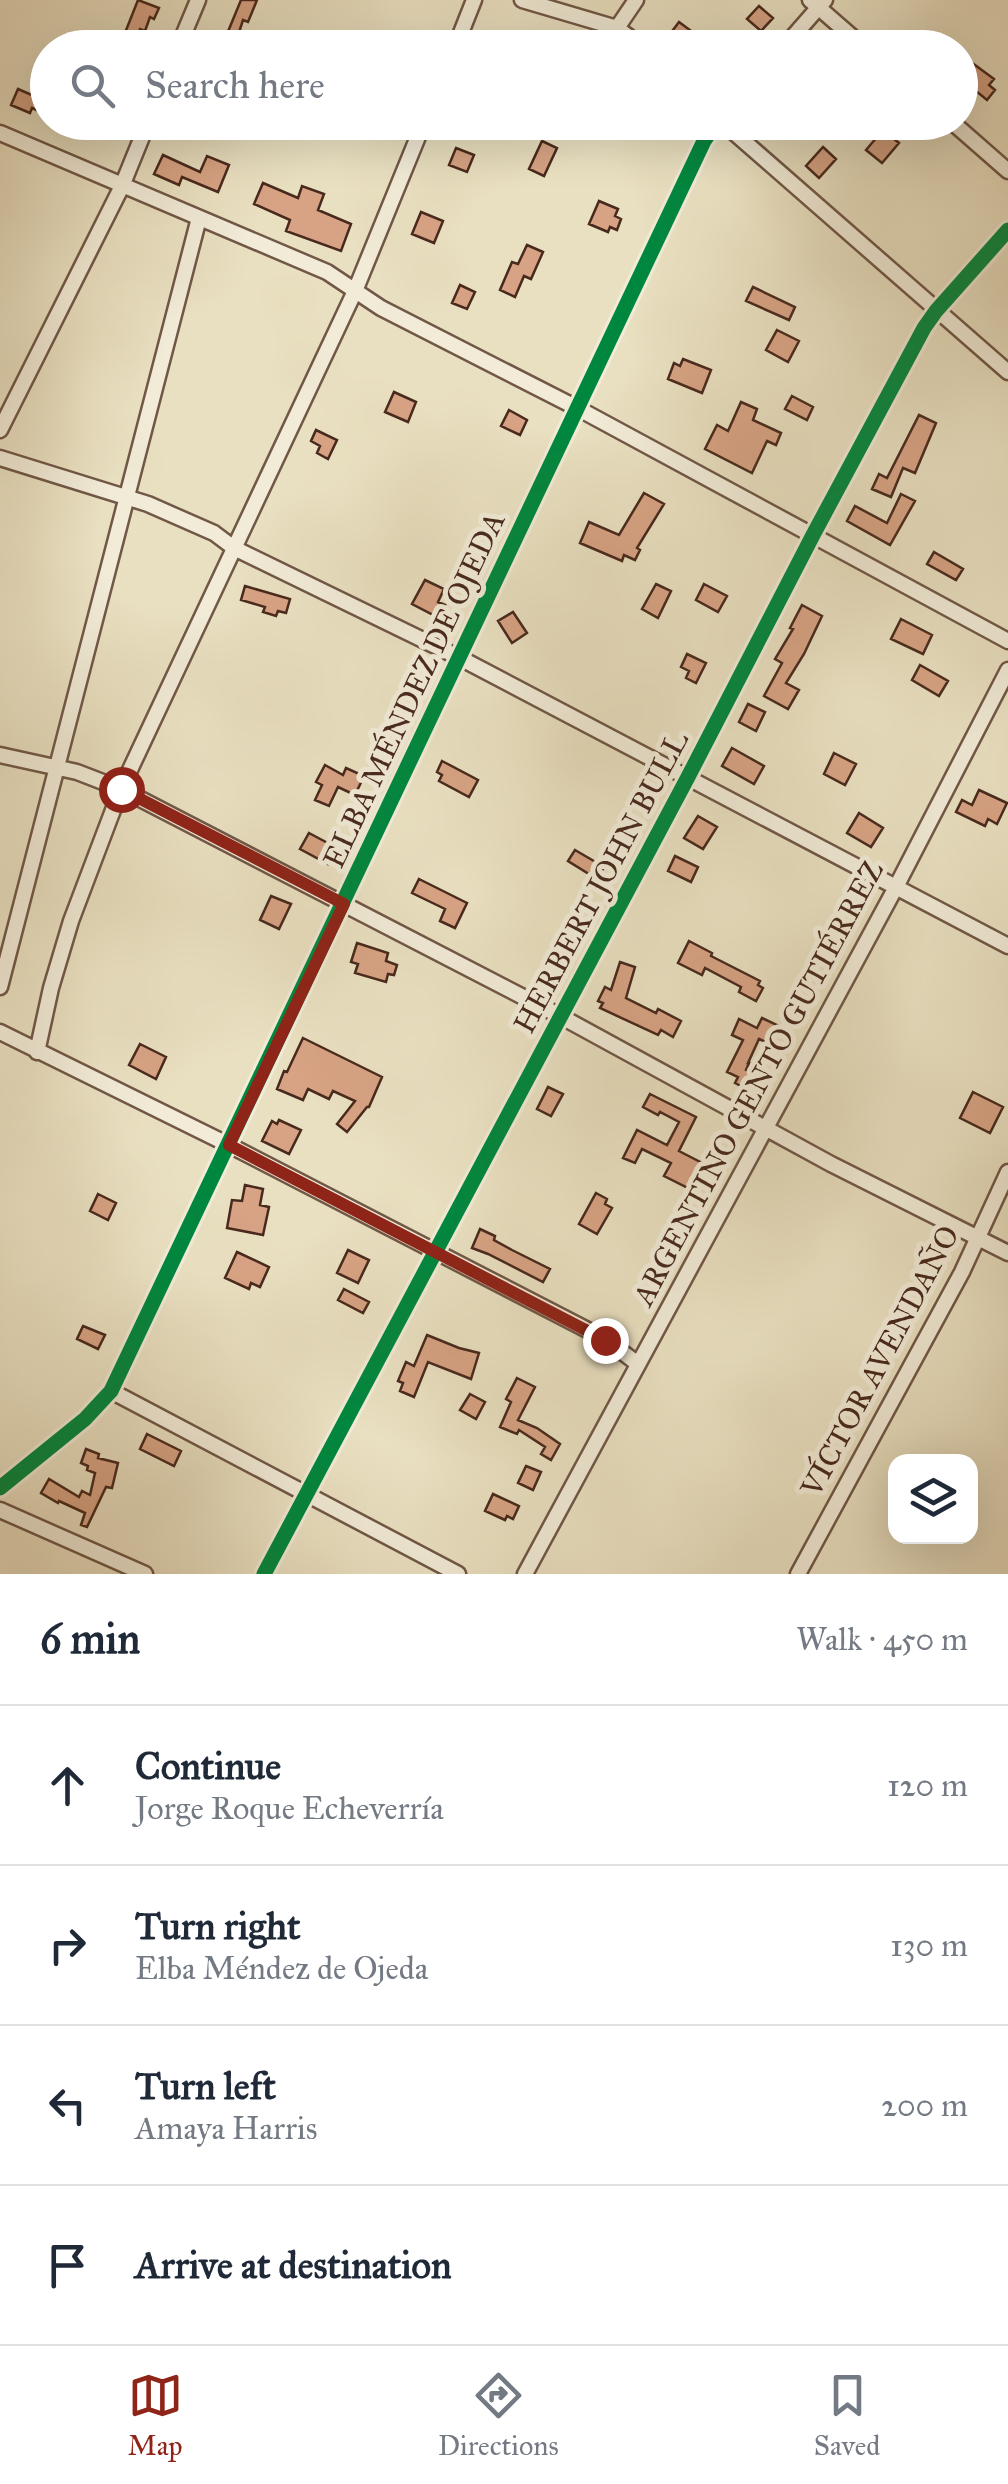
<!DOCTYPE html>
<html lang="en">
<head>
<meta charset="utf-8">
<style>
	:root { --surface:#fff; --page:#f6f6f7; --text:#1f2937; --muted:#747a83; --line:#e0e1e3; --accent:#8f2418 }
	body { margin:0; font-family:"IM FELL Great Primer",serif; background:var(--page); color:var(--text) }
	.controls { position:absolute; right:30px; bottom:30px; display:grid; overflow:hidden; border-radius:20px; box-shadow:0 10px 40px #0002 }
	.controls button { width:90px; height:90px; display:grid; place-items:center; padding:0; border:0; border-bottom:2px solid var(--line); background:var(--surface); color:var(--text); font:50px sans-serif }
	.stop { position:absolute; width:30px; height:30px; margin:-22px; border:8px solid #8f2418; border-radius:50%; background:#fff }
	.stop.end { background:#8f2418; border-color:#fff; box-shadow:0 2px 10px #0008 }
	.list { margin:0; padding:0; list-style:none }
	h2 { display:flex; justify-content:space-between; align-items:center; height:130px; margin:0; padding:0 40px; font-size:42px }
	h2 small { font-size:32px; font-weight:400; color:var(--muted) }
	.list li { display:grid; grid-template-columns:65px 1fr auto; gap:30px; align-items:center; box-sizing:border-box; height:160px; padding:0 40px; border-top:2px solid var(--line) }
	.list b { display:block; font-size:38px; white-space:nowrap }
	.list p { margin:0; font-size:32px; white-space:nowrap; color:var(--muted) }
	.list em { font-size:32px; font-style:normal; color:var(--muted) }
	.icon { flex:none; width:55px; height:55px; fill:none; stroke:currentColor; stroke-width:2; stroke-linecap:round; stroke-linejoin:round }
	.map { position:relative; flex:none; width:1008px; height:1574px; overflow:hidden }
	.search { position:absolute; background:var(--surface); box-shadow:0 10px 40px #0002; left:30px; right:30px; top:30px; height:110px; display:flex; align-items:center; gap:25px; box-sizing:border-box; padding:0 35px; border-radius:55px; color:var(--muted); font-size:38px }
	.sheet { height:770px; background:var(--surface) }
	nav { display:flex; justify-content:space-around; align-items:center; box-sizing:border-box; height:140px; border-top:2px solid var(--line); background:var(--surface); font-size:28px; color:var(--muted) }
	nav a { display:grid; justify-items:center; gap:5px }
	nav .on { color:var(--accent) }
	.map>svg:first-child { display:block }
	.building { fill:#d7a384; stroke:#48291d; stroke-width:2.5 }
	.lines { fill:none; stroke-linecap:round; stroke-linejoin:round }
	.minor-casing { stroke:#705746; stroke-width:19 }
	.minor { stroke:#f1ebd7; stroke-width:14 }
	.cycleway-casing { stroke:#f1ebd7; stroke-width:21 }
	.cycleway { stroke:#00873e; stroke-width:15 }
	.route { stroke:#8f2418; stroke-width:12 }
	.labels { text-anchor:middle; dominant-baseline:central; stroke-width:10; stroke-linejoin:round; paint-order:stroke }
	.street-label { font-size:30px; fill:#48291d; stroke:#f1ebd7 }
</style>
</head>
<body>
<div class="map">
<svg width="1008" height="1574" viewBox="0 0 1008 1574">
	<rect width="100%" height="100%" fill="#e9e0c1"/>
	<filter id="stains"><feTurbulence type="fractalNoise" baseFrequency=".002" numOctaves="4"/><feColorMatrix values="0 0 0 0 .2 0 0 0 0 .09 0 0 0 0 .02 0 0 0 .5 -.17"/></filter>
	<radialGradient id="worn" r=".72"><stop offset=".6" stop-color="#630" stop-opacity="0"/><stop offset="1" stop-color="#630" stop-opacity=".3"/></radialGradient>
	<path class="building" d="M138 0 159 8 154 19 150 17 145 31 140 29 132 48H119Z
		M241 0H257L248 22 243 20 234 48H214L220 32 227 34Z
		M759 6 773 18 761 31 747 19Z
		M679 22 714 48H680L667 38Z
		M960 54 994 79 989 85 995 90 987 100 960 78Z
		M18 89 48 102V115L32 108 30 113 11 105Z
		M883 130 899 143 882 163 866 150Z
		M542 141 557 148 544 176 529 169Z
		M823 147 836 159 819 178 806 166Z
		M456 148 474 155 467 172 449 165Z
		M163 155 200 172 207 156 229 165 218 192 182 177 179 185 154 174Z
		M263 183 298 198 302 186 324 194 318 210 351 224 341 251 286 231 290 220 254 204Z
		M599 201 618 209 615 216 621 219 617 230 610 227 608 232 589 224Z
		M421 212 443 221 434 243 412 234Z
		M527 245 543 252 531 279 524 276 515 297 500 290 512 262 518 264Z
		M460 285 475 292 467 309 452 303Z
		M753 287 795 307 789 320 746 301Z
		M777 330 799 341 788 362 766 350Z
		M683 359 711 370 702 393 668 379 674 363 680 366Z
		M394 392 416 402 408 422 385 412Z
		M792 396 813 407 807 420 785 409Z
		M741 402 757 409 753 420 781 433 776 445 767 441 752 473 705 449 717 425 728 431Z
		M509 410 527 420 520 435 501 426Z
		M919 415 936 423 915 473 903 468 891 497 872 489 879 474 887 478Z
		M316 430 337 440 328 459 317 453 320 446 311 441Z
		M644 493 664 504 637 548 640 550 635 560 624 555 622 561 580 543 589 522 619 535Z
		M901 494 915 501 890 545 847 521 855 506 887 523Z
		M934 552 963 569 956 580 927 564Z
		M425 580 444 589 438 602 445 605 439 618 412 604Z
		M656 584 671 591 658 618 642 609Z
		M704 584 727 596 718 612 696 600Z
		M245 586 290 599 286 613 278 611 276 616 263 612 265 607 241 600Z
		M802 605 822 616 804 654 786 683 799 690 788 709 764 696 782 663 775 659 793 629 790 628Z
		M513 612 527 633 512 643 498 621Z
		M901 619 932 635 923 654 891 639Z
		M687 654 706 663 696 683 686 678 689 671 681 667Z
		M920 665 948 681 939 696 912 680Z
		M748 704 765 712 756 731 739 722Z
		M732 748 764 766 754 784 722 766Z
		M834 753 856 764 845 785 824 774Z
		M442 761 478 780 469 797 439 781 442 775 437 772Z
		M325 765 343 775 346 768 364 776 355 795 338 787 329 806 315 800 322 785 316 782Z
		M979 790 1007 803 997 824 988 819 985 826 956 812 962 800 972 805Z
		M859 813 883 828 871 847 847 833Z
		M698 816 717 827 703 849 684 838Z
		M309 833 337 848 328 864 300 849Z
		M575 850 604 867 597 879 568 861Z
		M675 856 698 867 691 882 668 871Z
		M419 879 467 903 455 928 440 921 445 909 412 893Z
		M271 896 291 904 279 929 260 920Z
		M689 941 712 953 711 956 760 981 758 985 763 988 756 1001 739 992 741 987 705 968 702 975 678 963Z
		M357 943 388 953 386 961 397 965 394 975 388 974 386 982 355 973 358 964 351 962Z
		M620 962 635 967 626 998 656 1013 658 1009 681 1021 673 1037 661 1030 658 1035 600 1008 603 1003 598 1001 605 987 611 990Z
		M762 1018 777 1025 768 1043 759 1039 748 1063H749L746 1070 754 1074 747 1089 735 1083 738 1077 727 1072 743 1040 732 1035 739 1019 757 1028Z
		M303 1038 382 1077 369 1107H367L347 1132 337 1124 355 1101 333 1091 329 1099 308 1089 303 1100 277 1089 284 1071 287 1072Z
		M140 1044 166 1057 156 1079 129 1065Z
		M548 1087 563 1094 551 1116 537 1109Z
		M973 1092 1003 1107 990 1133 960 1118Z
		M650 1094 696 1117 679 1151 708 1166 694 1191 664 1176 671 1163 642 1149 635 1163 623 1158 637 1130 667 1145 679 1122 660 1112 658 1115 643 1107Z
		M279 1120 301 1130 289 1154 262 1141 272 1121 277 1124Z
		M245 1185 263 1189 260 1205 269 1207 263 1235 227 1228 232 1200 242 1201Z
		M596 1193 607 1199 605 1204 612 1208 597 1234 579 1224Z
		M98 1194 116 1203 108 1220 90 1211Z
		M480 1229 495 1236 494 1240 512 1250 550 1269 543 1282 488 1254 472 1248Z
		M348 1250 369 1260 358 1283 337 1273Z
		M237 1252 269 1267 260 1287 251 1283 249 1289 225 1278Z
		M344 1289 369 1302 363 1313 338 1300Z
		M83 1326 105 1335 98 1349 77 1339Z
		M427 1335 459 1348 479 1353 471 1379 428 1362 414 1397 400 1391 403 1383 398 1381 406 1362 414 1366Z
		M517 1378 535 1387 518 1420 537 1428 560 1444 551 1460 541 1454 545 1447 519 1430 517 1434 500 1427 511 1402 506 1399Z
		M470 1394 485 1402 476 1419 460 1410Z
		M147 1434 181 1451 174 1466 140 1449Z
		M86 1449 99 1454 98 1458 118 1463 112 1488 106 1487 87 1527 81 1525 85 1513 59 1501 58 1503 41 1493 49 1479 79 1497 82 1491 90 1495 95 1473 87 1470 88 1466 81 1463Z
		M526 1466 541 1472 533 1490 518 1483Z
		M493 1494 519 1506 513 1519 507 1516 505 1520 485 1511Z"/>
	<g class="lines">
		<g class="minor-casing">
			<path id="minor" d="M522 0 617 28 644 48
				M810 0 865 48
				M617 28 636 0
				M178 48 198 0
				M455 48 474 0
				M783 48 825 0
				M722 122 1008 372
				M952 122 1008 171
				M0 133 327 272 381 308 579 409 1008 641
				M0 430 122 186 148 122
				M0 458 148 504 214 533 234 548 460 658 1008 946
				M0 755 77 772 121 789 560 1016 831 1164 1008 1253
				M0 987 199 218
				M0 1032 229 1145 605 1339 638 1364
				M37 1052 51 988 71 921 121 789 355 291 424 122
				M111 1391 458 1574
				M0 1488 85 1419 111 1391 704 141 717 122
				M0 1510 145 1574
				M264 1574 688 777 813 535 924 328 936 311 1008 230
				M525 1574 896 887 1008 670
				M798 1574 962 1272 1008 1172"/>
		</g>
		<use href="#minor" class="minor"/>
		<g class="cycleway-casing">
			<path id="cycleway" d="M0 1488 85 1419 111 1391 704 141 717 122
				M264 1574 688 777 813 535 924 328 936 311 1008 230"/>
		</g>
		<use href="#cycleway" class="cycleway"/>
	</g>
	<g class="lines">
		<path class="route" d="M121 789 344 904 229 1145 605 1340"/>
	</g>
	<g class="labels">
		<g class="street-label">
			<text transform="translate(414 690) rotate(-65)">ELBA MÉNDEZ DE OJEDA</text>
			<text transform="translate(601 882) rotate(-62)">HERBERT JOHN BULL</text>
			<text transform="translate(758 1083) rotate(-62)">ARGENTINO GENTO GUTIÉRREZ</text>
			<text transform="translate(880 1361) rotate(-62)">VÍCTOR AVENDAÑO</text>
		</g>
	</g>
	<rect width="100%" height="100%" filter="url(#stains)"/>
	<rect width="100%" height="100%" fill="url(#worn)"/>
</svg>
<div class="controls">
<button><svg class="icon" aria-label="layers" viewBox="0 0 24 24"><path d="M12 4l9 5-9 5-9-5zM3 14l9 5 9-5"/></svg></button>
</div>
<div class="stop" style="left:121px;top:789px"></div>
<div class="stop end" style="left:605px;top:1340px"></div>
<div class="search"><svg class="icon" aria-label="search" viewBox="0 0 24 24"><circle cx="10" cy="10" r="6"/><path d="M15 15l6 6"/></svg>Search here</div>
</div>
<section class="sheet">
<h2>6 min<small>Walk · 450 m</small></h2>
<ul class="list">
<li><svg class="icon" aria-label="ahead" viewBox="0 0 24 24"><path d="M12 20V5M6 11l6-6 6 6"/></svg><div><b>Continue</b><p>Jorge Roque Echeverría</p></div><em>120 m</em></li>
<li><svg class="icon" aria-label="right" viewBox="0 0 24 24"><path d="M7 20v-9h11M14 6l5 5-5 5"/></svg><div><b>Turn right</b><p>Elba Méndez de Ojeda</p></div><em>130 m</em></li>
<li><svg class="icon" aria-label="left" viewBox="0 0 24 24"><path d="M17 20v-9H6M10 6l-5 5 5 5"/></svg><div><b>Turn left</b><p>Amaya Harris</p></div><em>200 m</em></li>
<li><svg class="icon" aria-label="arrive" viewBox="0 0 24 24"><path d="M6 21V4h12l-3 4 3 4H6"/></svg><div><b>Arrive at destination</b></div></li>
</ul>
</section>
<nav>
<a class="on"><svg class="icon" aria-label="map" viewBox="0 0 24 24"><path d="M3 6l6-2 6 2 6-2v14l-6 2-6-2-6 2zM9 4v14M15 6v14"/></svg>Map</a>
<a><svg class="icon" aria-label="directions" viewBox="0 0 24 24"><path d="M12 3l9 9-9 9-9-9zM9 14v-3h6M13 9l2 2-2 2"/></svg>Directions</a>
<a><svg class="icon" aria-label="saved" viewBox="0 0 24 24"><path d="M7 4h10v16l-5-4-5 4z"/></svg>Saved</a>
</nav>
</body>
</html>
